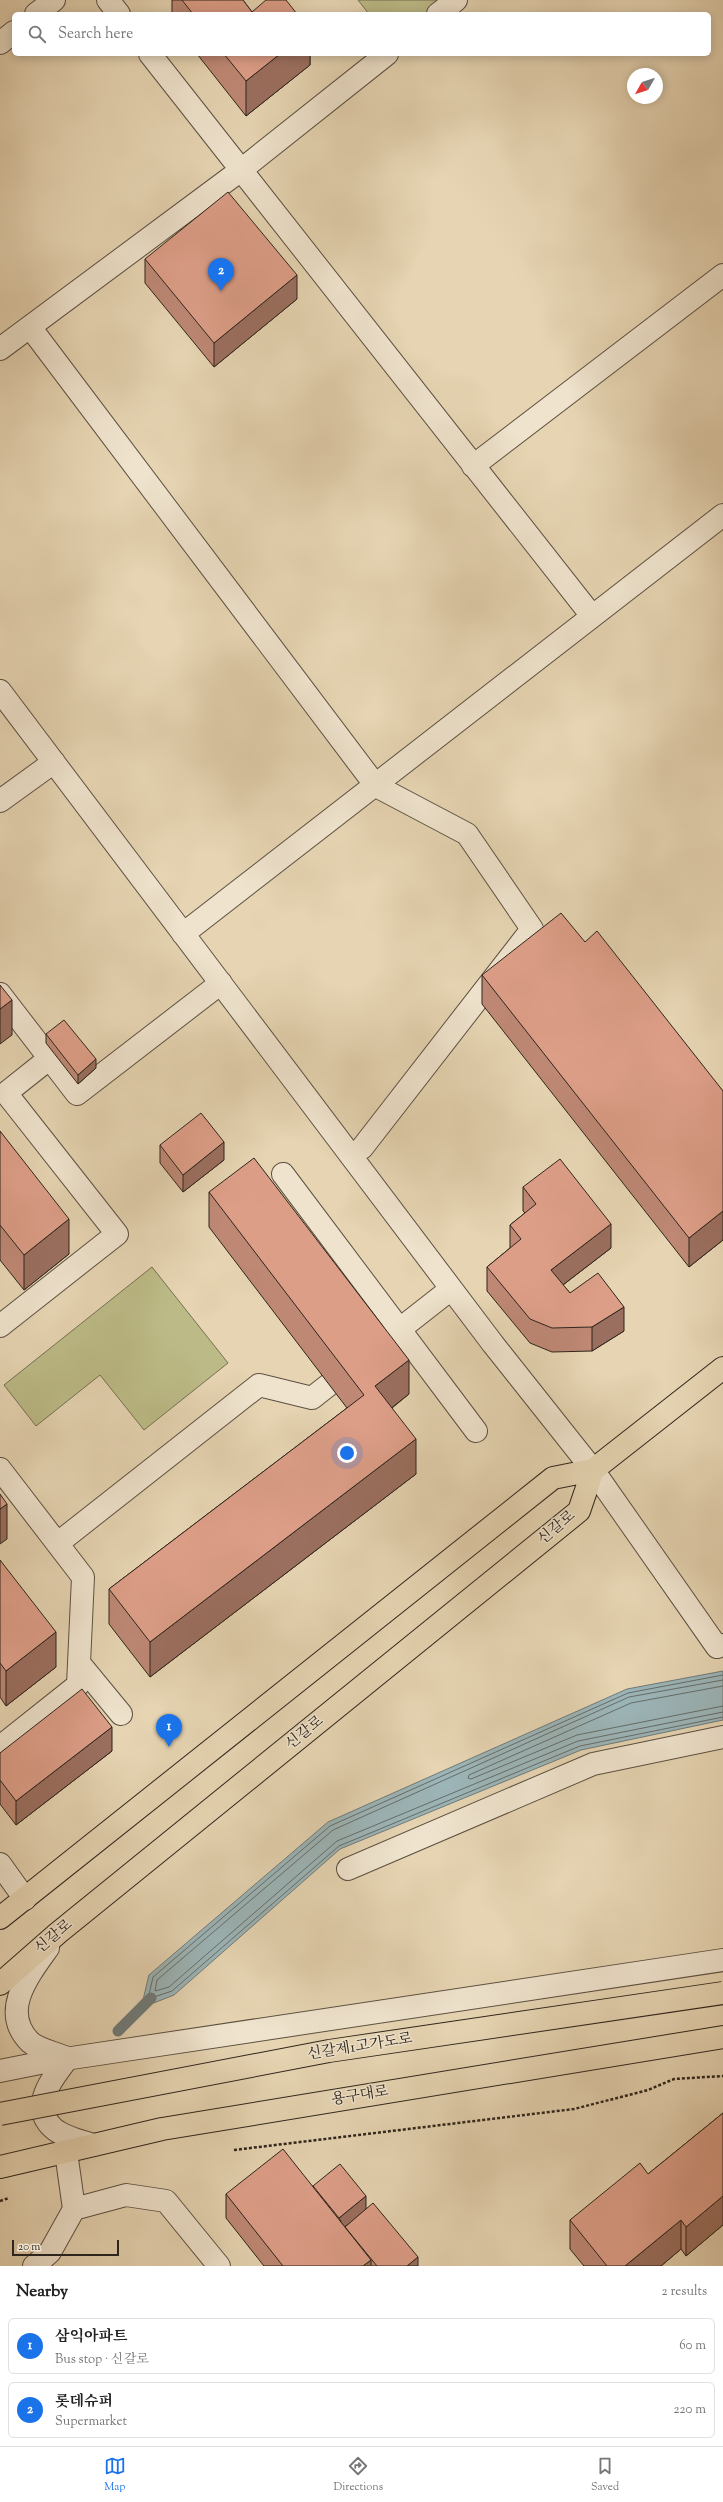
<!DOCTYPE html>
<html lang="en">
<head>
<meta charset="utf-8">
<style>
	:root { --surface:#fff; --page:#f6f6f6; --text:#222; --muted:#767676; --line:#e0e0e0; --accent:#1a73e8 }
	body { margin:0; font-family:"Sorts Mill Goudy","Noto Serif KR",serif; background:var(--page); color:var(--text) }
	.compass { position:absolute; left:627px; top:68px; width:36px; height:36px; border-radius:50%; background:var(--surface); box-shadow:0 2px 10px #0003; rotate:231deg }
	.scale { position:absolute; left:12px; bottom:10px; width:107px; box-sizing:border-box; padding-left:4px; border:2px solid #2e251c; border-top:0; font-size:11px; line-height:14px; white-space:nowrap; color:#2e251c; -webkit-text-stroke:3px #efe3cd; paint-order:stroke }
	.you { position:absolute; left:347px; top:1453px; width:14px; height:14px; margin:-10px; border:3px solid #fff; border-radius:50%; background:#1a73e8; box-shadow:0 0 0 6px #1a73e833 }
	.badge { display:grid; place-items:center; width:26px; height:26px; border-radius:50%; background:var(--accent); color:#fff; font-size:13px; font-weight:700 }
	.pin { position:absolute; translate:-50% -33px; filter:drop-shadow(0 1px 2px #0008) }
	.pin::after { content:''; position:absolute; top:21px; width:14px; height:12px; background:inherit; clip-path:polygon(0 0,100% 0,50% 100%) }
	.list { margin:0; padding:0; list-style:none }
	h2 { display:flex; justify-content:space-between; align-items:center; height:52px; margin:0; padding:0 16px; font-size:17px }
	h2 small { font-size:13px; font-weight:400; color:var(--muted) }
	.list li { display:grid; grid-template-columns:26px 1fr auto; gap:12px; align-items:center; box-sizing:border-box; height:56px; margin:0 8px 8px; padding:0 8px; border:1px solid var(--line); border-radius:6px }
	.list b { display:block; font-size:15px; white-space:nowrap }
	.list p { margin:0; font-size:13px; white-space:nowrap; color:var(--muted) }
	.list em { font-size:13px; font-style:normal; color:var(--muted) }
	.icon { flex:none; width:22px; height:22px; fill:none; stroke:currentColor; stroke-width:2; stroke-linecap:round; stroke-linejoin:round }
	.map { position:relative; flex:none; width:723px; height:2266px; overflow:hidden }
	.search { position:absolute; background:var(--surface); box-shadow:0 2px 10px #0003; left:12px; right:12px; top:12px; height:44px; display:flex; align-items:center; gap:10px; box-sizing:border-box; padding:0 14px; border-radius:6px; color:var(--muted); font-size:15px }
	.sheet { height:180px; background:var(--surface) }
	nav { display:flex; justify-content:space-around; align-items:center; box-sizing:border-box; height:56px; border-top:1px solid var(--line); background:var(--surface); font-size:11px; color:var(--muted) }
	nav a { display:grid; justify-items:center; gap:2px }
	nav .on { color:var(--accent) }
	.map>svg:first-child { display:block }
	.green { fill:#bcbb87; stroke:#757052 }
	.water { fill:#9cb5b8; stroke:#707b7a }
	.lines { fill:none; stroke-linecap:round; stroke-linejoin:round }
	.shore { stroke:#656d6a; stroke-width:1 }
	.stream { stroke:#707b7a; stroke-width:11 }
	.minor-casing { stroke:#5c5142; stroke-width:24 }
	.major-casing { stroke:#2e251c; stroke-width:24 }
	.path { stroke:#2e251c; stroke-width:2.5; stroke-dasharray:3 2; stroke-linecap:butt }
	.minor { stroke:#efe3cd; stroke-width:22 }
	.major { stroke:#e6d4b2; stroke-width:22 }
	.major-bridge-casing { stroke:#2e251c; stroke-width:24; stroke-linecap:butt }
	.major-bridge { stroke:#e6d4b2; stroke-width:22 }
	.wall { fill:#be8875; stroke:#2e251c }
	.shaded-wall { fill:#9b6f5f; stroke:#2e251c }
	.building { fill:#dd9e88; stroke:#2e251c }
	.labels { text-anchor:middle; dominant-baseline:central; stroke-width:3; stroke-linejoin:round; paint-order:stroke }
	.street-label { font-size:15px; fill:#2e251c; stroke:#efe3cd }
</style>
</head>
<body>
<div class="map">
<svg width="723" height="2266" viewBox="0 0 723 2266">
	<rect width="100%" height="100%" fill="#e6d4b2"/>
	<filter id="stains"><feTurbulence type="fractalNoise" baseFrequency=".005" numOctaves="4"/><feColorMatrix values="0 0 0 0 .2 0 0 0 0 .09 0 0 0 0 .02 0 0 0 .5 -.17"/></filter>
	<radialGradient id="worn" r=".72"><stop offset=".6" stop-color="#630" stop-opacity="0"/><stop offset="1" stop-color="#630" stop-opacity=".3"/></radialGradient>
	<path class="green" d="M358 0H456L438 14H369Z
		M152 1267 228 1363 144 1430 100 1375 36 1426 4 1385Z"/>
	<path class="water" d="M723 1671V1720L581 1750 340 1849 174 1995 141 2008 149 1975 328 1822 627 1689Z"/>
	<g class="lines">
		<path class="shore" d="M723 1675 628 1693 330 1826 153 1977 148 1999 172 1991 339 1846 580 1746 723 1717
			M723 1680 629 1697 333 1830 157 1980 155 1991 169 1987 337 1841 578 1741 723 1712
			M723 1686 631 1703 469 1775 468 1778 471 1779 577 1735 723 1706"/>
		<path class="stream" d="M118 2031 151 1998"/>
		<g class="minor-casing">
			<path id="minor" d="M108 0 119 14
				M36 14 54 0
				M438 14 456 0
				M0 43 14 32
				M150 54 592 616
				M30 327 376 786 467 834 532 929 362 1148
				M0 349 241 170 387 54
				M473 466 723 275
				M0 691 493 1344 593 1470 717 1647 723 1645
				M0 801 54 762
				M183 934 723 515
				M0 994 77 1094 221 983
				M283 1174 476 1431
				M0 1326 117 1234 6 1093 50 1058
				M0 1469 83 1577 78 1685 0 1747
				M58 1543 259 1385 312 1398 451 1289
				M79 1663 121 1714
				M0 1864 25 1899
				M348 1869 593 1764 723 1737
				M48 1948C27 1977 0 2012 30 2042 39 2050 56 2053 67 2058
				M68 2058C53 2077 29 2106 53 2128 63 2137 81 2141 93 2145
				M0 2071 45 2062 723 1960
				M74 2209 126 2195 166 2201 219 2266
				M34 2266 50 2252 74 2209 66 2152"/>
		</g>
		<g class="major-casing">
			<path id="major" d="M0 1918 553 1478 593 1470 723 1368
				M0 1984 58 1933 579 1511 593 1470
				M0 2167 162 2129 723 2037"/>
		</g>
		<path class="path" d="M234 2150 574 2109 648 2090 674 2079 723 2076
			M0 2201 9 2198"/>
		<use href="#minor" class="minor"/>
		<use href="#major" class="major"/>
		<g class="major-bridge-casing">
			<path id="major-bridge" d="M0 2114 329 2051 723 1993"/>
		</g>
		<use href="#major-bridge" class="major-bridge"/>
	</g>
	<path class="wall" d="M172 0H243L252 12 297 14H172Z
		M197 54H310V65L246 116Z
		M145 259 297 299 214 367 145 283Z
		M585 942 723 1091V1240L689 1267 482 1004V975Z
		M46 1034 96 1068 78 1084 46 1043Z
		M0 1131 69 1254 24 1290 0 1260Z
		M160 1145 224 1160 183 1192 160 1163Z
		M523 1187 611 1248 563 1285 570 1293 624 1331 592 1351 552 1352 530 1343 487 1291V1267L510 1248V1225L525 1213 523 1211Z
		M209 1192 409 1394 392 1408 416 1474 150 1677 109 1624V1589L347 1408 209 1227Z
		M0 1560 56 1667 6 1706 0 1697Z
		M112 1751 16 1825 0 1804V1753Z
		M723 2113V2225L686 2256 681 2249 661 2266H584L570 2249V2220L648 2174Z
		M313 2186 366 2210 418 2266H264L226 2218V2194Z"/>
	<path class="shaded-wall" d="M280 54H310V65L246 116V81Z
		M297 275V299L214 367V343Z
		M12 1000V1035L0 1044V1009Z
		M96 1059V1068L78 1084V1075Z
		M224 1142V1160L183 1192V1175Z
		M723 1211V1240L689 1267V1238Z
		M69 1219V1254L24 1290V1255Z
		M611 1224V1248L551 1294V1270Z
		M624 1307V1331L592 1351V1327Z
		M409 1360V1394L375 1421V1386Z
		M416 1439V1474L150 1677V1642Z
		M7 1504V1539L0 1544V1509Z
		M56 1632V1667L6 1706V1671Z
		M112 1727V1751L16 1825V1801Z
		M366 2196V2213L344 2227 339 2218Z
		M723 2196V2225L686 2256V2227Z
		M681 2220V2249L661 2266H625Z
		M418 2257V2266H407Z
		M371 2260V2266H363Z"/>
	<path class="building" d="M182 0H243L252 12 266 0H286L297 14H193Z
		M224 54H280L246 81Z
		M228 192 297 275 214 343 145 259Z
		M561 913 585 942 597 931 723 1091V1211L689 1238 482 975Z
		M0 985 12 1000 0 1009Z
		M64 1020 96 1059 78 1075 46 1034Z
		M201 1113 224 1142 183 1175 160 1145Z
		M0 1131 69 1219 24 1255 0 1225Z
		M254 1158 409 1360 375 1386 416 1439 150 1642 109 1589 364 1395 209 1192Z
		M560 1159 611 1224 551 1270 570 1293 598 1273 624 1307 592 1327 552 1328 530 1319 487 1267 521 1239 510 1225 536 1204 523 1187Z
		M0 1494 7 1504 0 1509Z
		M0 1560 56 1632 6 1671 0 1663Z
		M82 1689 112 1727 16 1801 0 1780V1753Z
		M723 2113V2196L686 2227 681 2220 625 2266H607L570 2220 640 2163 648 2174Z
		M283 2149 371 2260 363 2266H283L226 2194Z
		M340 2164 366 2196 339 2218 313 2186Z
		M373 2203 418 2257 407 2266H377L345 2227Z"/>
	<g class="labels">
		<g class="street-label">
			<text transform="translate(557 1528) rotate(-40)">신갈로</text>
			<text transform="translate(305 1733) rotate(-39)">신갈로</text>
			<text transform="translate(54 1937) rotate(-40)">신갈로</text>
			<text transform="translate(360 2047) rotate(-9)">신갈제1고가도로</text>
			<text transform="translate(360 2096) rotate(-9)">용구대로</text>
		</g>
	</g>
	<rect width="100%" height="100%" filter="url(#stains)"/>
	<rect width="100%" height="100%" fill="url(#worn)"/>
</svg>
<svg class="compass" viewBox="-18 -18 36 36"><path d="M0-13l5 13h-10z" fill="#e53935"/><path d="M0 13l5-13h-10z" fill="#767676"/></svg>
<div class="scale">20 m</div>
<div class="you"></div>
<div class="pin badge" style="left:169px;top:1747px">1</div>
<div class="pin badge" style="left:221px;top:291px">2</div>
<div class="search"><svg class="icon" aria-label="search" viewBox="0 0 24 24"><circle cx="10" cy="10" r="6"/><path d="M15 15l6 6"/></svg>Search here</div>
</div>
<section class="sheet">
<h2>Nearby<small>2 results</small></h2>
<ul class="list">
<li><span class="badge">1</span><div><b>삼익아파트</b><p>Bus stop · 신갈로</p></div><em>60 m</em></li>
<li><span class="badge">2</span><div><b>롯데슈퍼</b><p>Supermarket</p></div><em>220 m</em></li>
</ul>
</section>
<nav>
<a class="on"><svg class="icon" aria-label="map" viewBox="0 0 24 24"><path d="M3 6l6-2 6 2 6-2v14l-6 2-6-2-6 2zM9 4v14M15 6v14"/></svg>Map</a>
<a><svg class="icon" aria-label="directions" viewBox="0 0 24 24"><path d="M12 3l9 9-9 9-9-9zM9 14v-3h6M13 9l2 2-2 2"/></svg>Directions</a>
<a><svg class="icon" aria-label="saved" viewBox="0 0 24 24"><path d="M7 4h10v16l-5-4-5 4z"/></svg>Saved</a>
</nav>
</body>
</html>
